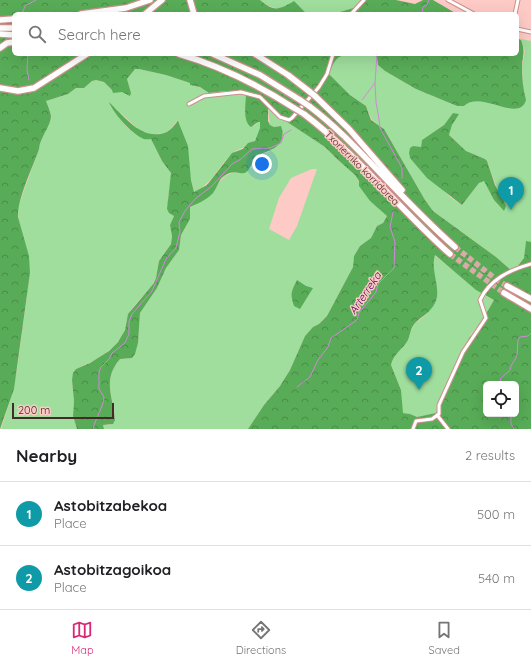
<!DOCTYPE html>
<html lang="en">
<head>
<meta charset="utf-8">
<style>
	:root { --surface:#fff; --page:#f2f2f2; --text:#202124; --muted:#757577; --line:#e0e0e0; --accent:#db2777 }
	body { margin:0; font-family:Quicksand,sans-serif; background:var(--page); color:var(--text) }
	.controls { position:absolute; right:12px; bottom:12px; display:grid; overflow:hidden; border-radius:6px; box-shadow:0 4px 16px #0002 }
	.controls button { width:36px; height:36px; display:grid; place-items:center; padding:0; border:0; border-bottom:1px solid var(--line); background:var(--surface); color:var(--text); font:20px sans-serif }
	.scale { position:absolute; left:12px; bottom:10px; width:102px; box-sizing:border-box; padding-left:4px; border:2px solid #442b2a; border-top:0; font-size:11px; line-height:14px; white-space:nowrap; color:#442b2a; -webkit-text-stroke:3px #fecac6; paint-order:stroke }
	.you { position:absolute; left:262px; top:164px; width:14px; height:14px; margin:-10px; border:3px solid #fff; border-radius:50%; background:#1a73e8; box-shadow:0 0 0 6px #1a73e833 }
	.badge { display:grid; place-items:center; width:26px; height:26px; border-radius:50%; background:var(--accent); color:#fff; font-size:13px; font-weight:700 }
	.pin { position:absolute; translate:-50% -33px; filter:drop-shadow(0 1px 2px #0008) }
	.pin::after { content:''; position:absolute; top:21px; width:14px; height:12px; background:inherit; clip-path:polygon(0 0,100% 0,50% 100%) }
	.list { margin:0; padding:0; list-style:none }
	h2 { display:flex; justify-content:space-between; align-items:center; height:52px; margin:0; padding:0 16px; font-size:17px }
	h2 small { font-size:13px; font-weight:400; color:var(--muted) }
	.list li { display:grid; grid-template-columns:26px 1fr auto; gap:12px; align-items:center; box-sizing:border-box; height:64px; padding:0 16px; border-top:1px solid var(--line) }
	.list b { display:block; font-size:15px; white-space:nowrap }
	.list p { margin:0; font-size:13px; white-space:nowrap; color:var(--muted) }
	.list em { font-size:13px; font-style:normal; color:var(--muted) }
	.icon { flex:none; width:22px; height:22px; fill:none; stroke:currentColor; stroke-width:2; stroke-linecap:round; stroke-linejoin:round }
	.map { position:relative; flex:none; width:531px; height:429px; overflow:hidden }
	.search { position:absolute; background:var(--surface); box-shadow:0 4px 16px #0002; left:12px; right:12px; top:12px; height:44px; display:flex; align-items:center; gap:10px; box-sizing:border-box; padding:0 14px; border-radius:6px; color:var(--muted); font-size:15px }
	.sheet { height:180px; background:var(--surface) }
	nav { display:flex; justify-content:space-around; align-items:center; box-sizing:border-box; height:56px; border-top:1px solid var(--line); background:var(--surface); font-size:11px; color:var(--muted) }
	nav a { display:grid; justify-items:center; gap:2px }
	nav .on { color:var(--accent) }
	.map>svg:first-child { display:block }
	.green { fill:#9fde9d; fill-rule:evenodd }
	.forest { fill:url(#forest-crowns); fill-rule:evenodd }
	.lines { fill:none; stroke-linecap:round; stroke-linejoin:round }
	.stream { stroke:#d486dc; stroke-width:1 }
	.motorway-tunnel { stroke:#d9aaa7; stroke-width:5.5; stroke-dasharray:5.5 3; stroke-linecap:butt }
	.minor-casing { stroke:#cd908c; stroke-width:5 }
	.motorway-casing { stroke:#cd908c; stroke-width:8 }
	.minor { stroke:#fff; stroke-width:3 }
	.motorway { stroke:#fff; stroke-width:5.5 }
	.motorway-bridge-casing { stroke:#cd908c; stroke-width:8; stroke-linecap:butt }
	.motorway-bridge { stroke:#fff; stroke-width:5.5 }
	.labels { text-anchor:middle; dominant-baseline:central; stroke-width:3; stroke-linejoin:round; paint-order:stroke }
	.street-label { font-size:10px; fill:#442b2a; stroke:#fecac6 }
	.water-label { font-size:11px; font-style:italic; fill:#4b0053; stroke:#fecac6 }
</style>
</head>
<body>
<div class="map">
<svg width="531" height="429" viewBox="0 0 531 429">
	<defs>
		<pattern id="forest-crowns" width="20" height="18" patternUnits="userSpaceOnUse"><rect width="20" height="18" fill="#58ac57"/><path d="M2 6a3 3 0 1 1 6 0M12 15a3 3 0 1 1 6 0" fill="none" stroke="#4a8c48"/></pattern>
	</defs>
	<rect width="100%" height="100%" fill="#fecac6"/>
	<path class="green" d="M260 0H365L358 7 333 14H307L299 6C282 8 274 12 260 0Z
		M521 39 531 41V242H526L524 258 513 272 496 257 440 216 433 211 425 200 384 129 372 120 366 106 350 95 329 74C336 56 339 54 358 55 364 56 369 55 375 55L377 58 378 65 385 71 416 89 457 106H464C480 89 504 116 523 106L525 98 523 90 522 66 525 51ZM453 113 458 114 452 125 449 135 466 151 485 159 487 161 498 191 503 210 494 200 485 181H481L479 183 462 205 450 197 438 185 428 178 411 158 409 155 415 147H421L422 140 444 125Z
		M135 69H139L166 75 190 83V85L200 87 209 93 226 91 246 94V118L254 126 258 122H260C261 128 259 136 255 140 250 147 240 148 234 152 218 165 214 183 194 192L177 121 168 132 151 135 140 131 110 103 111 107C121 120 133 139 151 139L162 161 171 173V179L168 199 174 216 170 225 172 235 171 244 159 261 156 278 154 283C146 293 136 302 129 313 126 318 127 325 124 331 116 350 95 361 76 369L72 380 74 401 73 416 77 429H1L10 401 17 370 30 273 17 211 23 193 39 149C40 137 51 126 51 116 50 111 48 106 46 101L68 94 76 88H84L92 81 96 80 104 82 112 90 122 92 131 93 127 79Z
		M268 108 272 109 278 116 325 147 337 159 355 175 370 201 388 216 386 217 383 223 377 226 371 238 360 246 354 256 353 267 327 316 319 324 313 327 305 336 290 370 280 386 264 405 248 429H104L103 425H110L115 420C113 396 102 380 120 359L132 358 138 343 140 313 157 288 166 268 179 250 181 235 190 219V207L202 201 225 176 234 172 243 174 252 167 256 155 269 152 283 137 281 126 274 127 270 125ZM312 169H317L297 226 289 240 269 229 279 198 291 178Z
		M434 255 484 295 494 300 479 326 471 334 451 384 436 414 417 417 410 414 402 413 401 390 391 365 394 355 407 341 414 324 427 314 437 291 433 272Z"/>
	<path class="forest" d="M0 0H260C274 12 279 10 294 1L307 14H14V54H517V38L521 40C526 53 522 55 522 68 522 79 523 89 526 100 519 124 481 89 464 106H457L416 89 385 71 378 65 377 58 375 55C369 55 364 56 358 55 339 54 336 56 329 74L350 95 366 106 371 120 384 129 425 200 433 211 496 257 513 272 524 258 526 241 531 242V429H248L264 405 280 386 290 370 305 336 313 327 319 324 327 316 353 267 354 256 360 246 371 238 377 226 383 223 387 216 370 201 359 186V181L355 175 337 159 325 147 278 116 272 109 268 108V121L270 125 274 127 281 126C288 145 271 151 256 155 243 188 241 164 224 176 218 180 217 189 212 194 206 200 197 204 190 207V219L181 235 179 250 166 268 157 288 140 313 138 343 135 354 132 358 120 359C102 380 113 396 115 420L113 424 103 425 104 429H77L73 416 74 401 72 380 73 373 76 369 90 363 109 351 118 342 125 330 128 314 154 283 156 278 159 261 171 244 172 236 170 225 174 216 169 213 167 209 171 173 162 161 151 139C148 139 144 140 142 138 131 133 113 113 109 102 125 117 142 142 167 132 171 130 175 124 178 121L188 146 191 180 194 192 207 185 232 153 243 149 248 143 255 141 260 128V122H258L251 127C242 121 246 103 246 94L226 91 209 93 200 87 190 85V83L166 75 139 69H135L127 79 131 93 130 96 122 92 113 93 112 90 104 82 96 80 92 81 84 88H76L68 94 46 101C48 106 50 111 51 116 51 126 40 137 39 149 33 167 17 199 18 217L29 256 30 273 14 389 0 429ZM435 255 476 290 494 300 479 326 469 338 451 384 436 413 417 417 410 414 403 413 401 390 391 365C393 354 403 349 408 340 410 335 411 327 415 323 422 316 430 313 435 303 442 289 430 271 435 255ZM486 384H516V414H486Z
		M365 0H396L415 4 423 0H433L457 14H333L357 7Z
		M453 113 459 114 452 125 449 135 466 151 485 159 487 161 495 185 506 206 504 211 494 200 484 181 479 183 462 205 427 178 410 158 409 153 410 148 413 146 421 147 422 140 444 125Z
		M297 280 306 286 313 288 300 309 294 306C290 294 291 292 297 280Z"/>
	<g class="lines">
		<path class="stream" d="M22 14 25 6 36 0
			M422 14 423 7 427 5 429 0
			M28 54 27 70 29 80
			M375 83 376 102 379 119 380 128 402 168V178
			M362 100 375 83 377 54
			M502 384 500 379 510 370 511 366 517 356 518 340 520 337 528 336 531 333
			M297 387 310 377 318 360 328 347 331 338 357 320 359 313 376 292 378 284 394 268 395 242 390 227 393 212
			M511 414V424L514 429
			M93 429C96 417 103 408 104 397L99 389V372L101 367 109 359 112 353 125 343 129 334V322L132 314 152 291 166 259 176 248 180 232 179 222 185 211 195 199 212 186 232 164 241 159 252 149 270 148 281 143 284 134 291 130"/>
		<path class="motorway-tunnel" d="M455 247 497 280 507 286
			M450 254 504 293"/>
		<g class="minor-casing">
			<path id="minor" d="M448 0 474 14
				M351 14 364 0
				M515 14 518 0
				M517 29 531 32
				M189 104 204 96 241 92 260 97 280 117 289 120 292 118 319 87 327 74 333 54
				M437 415 448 429
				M413 429 416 421 432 419 439 414V405L463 352 486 318 480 300C490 279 510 270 531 264"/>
		</g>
		<g class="motorway-casing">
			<path id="motorway" d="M190 0 194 14
				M81 14 126 8 150 0
				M145 14 162 0
				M0 20 14 19
				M0 28H14
				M0 34 14 35
				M0 48 7 43 14 42
				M179 54C221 66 258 85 294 108
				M213 54 260 75 300 100
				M255 54 288 75 310 92
				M0 88 18 91 34 88 87 54
				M315 96 349 129 402 190
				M309 106C337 127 360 152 385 178 407 201 430 225 455 247
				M304 114C358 155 399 209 450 254
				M507 286 531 299
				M504 293 531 309"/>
		</g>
		<use href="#minor" class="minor"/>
		<use href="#motorway" class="motorway"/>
		<g class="motorway-bridge-casing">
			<path id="motorway-bridge" d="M310 92 315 96
				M300 100 309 106
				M294 108 304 114"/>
		</g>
		<use href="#motorway-bridge" class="motorway-bridge"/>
	</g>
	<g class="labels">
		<g class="street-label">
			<text transform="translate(362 168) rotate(45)">Txorierriko korridorea</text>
		</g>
		<g class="water-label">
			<text transform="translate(365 293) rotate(-56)">Arterreka</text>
		</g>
	</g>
</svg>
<div class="controls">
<button><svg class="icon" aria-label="locate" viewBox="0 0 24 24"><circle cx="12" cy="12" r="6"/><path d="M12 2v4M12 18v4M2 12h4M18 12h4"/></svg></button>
</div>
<div class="scale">200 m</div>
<div class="you"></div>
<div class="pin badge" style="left:511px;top:210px;background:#0f9aa8">1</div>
<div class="pin badge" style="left:419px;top:390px;background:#0f9aa8">2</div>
<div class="search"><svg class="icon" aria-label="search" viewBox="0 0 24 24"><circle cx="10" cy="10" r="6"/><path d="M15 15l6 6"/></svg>Search here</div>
</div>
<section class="sheet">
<h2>Nearby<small>2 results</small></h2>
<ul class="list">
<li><span class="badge" style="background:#0f9aa8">1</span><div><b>Astobitzabekoa</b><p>Place</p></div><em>500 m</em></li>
<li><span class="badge" style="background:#0f9aa8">2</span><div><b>Astobitzagoikoa</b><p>Place</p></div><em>540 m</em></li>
</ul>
</section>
<nav>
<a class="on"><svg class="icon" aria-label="map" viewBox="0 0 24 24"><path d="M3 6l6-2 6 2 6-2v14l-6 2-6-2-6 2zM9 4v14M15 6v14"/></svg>Map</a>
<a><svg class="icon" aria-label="directions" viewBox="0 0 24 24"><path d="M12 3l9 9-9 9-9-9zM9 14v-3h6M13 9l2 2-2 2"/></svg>Directions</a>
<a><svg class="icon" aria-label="saved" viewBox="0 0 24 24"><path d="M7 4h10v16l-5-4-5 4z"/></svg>Saved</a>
</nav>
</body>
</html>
